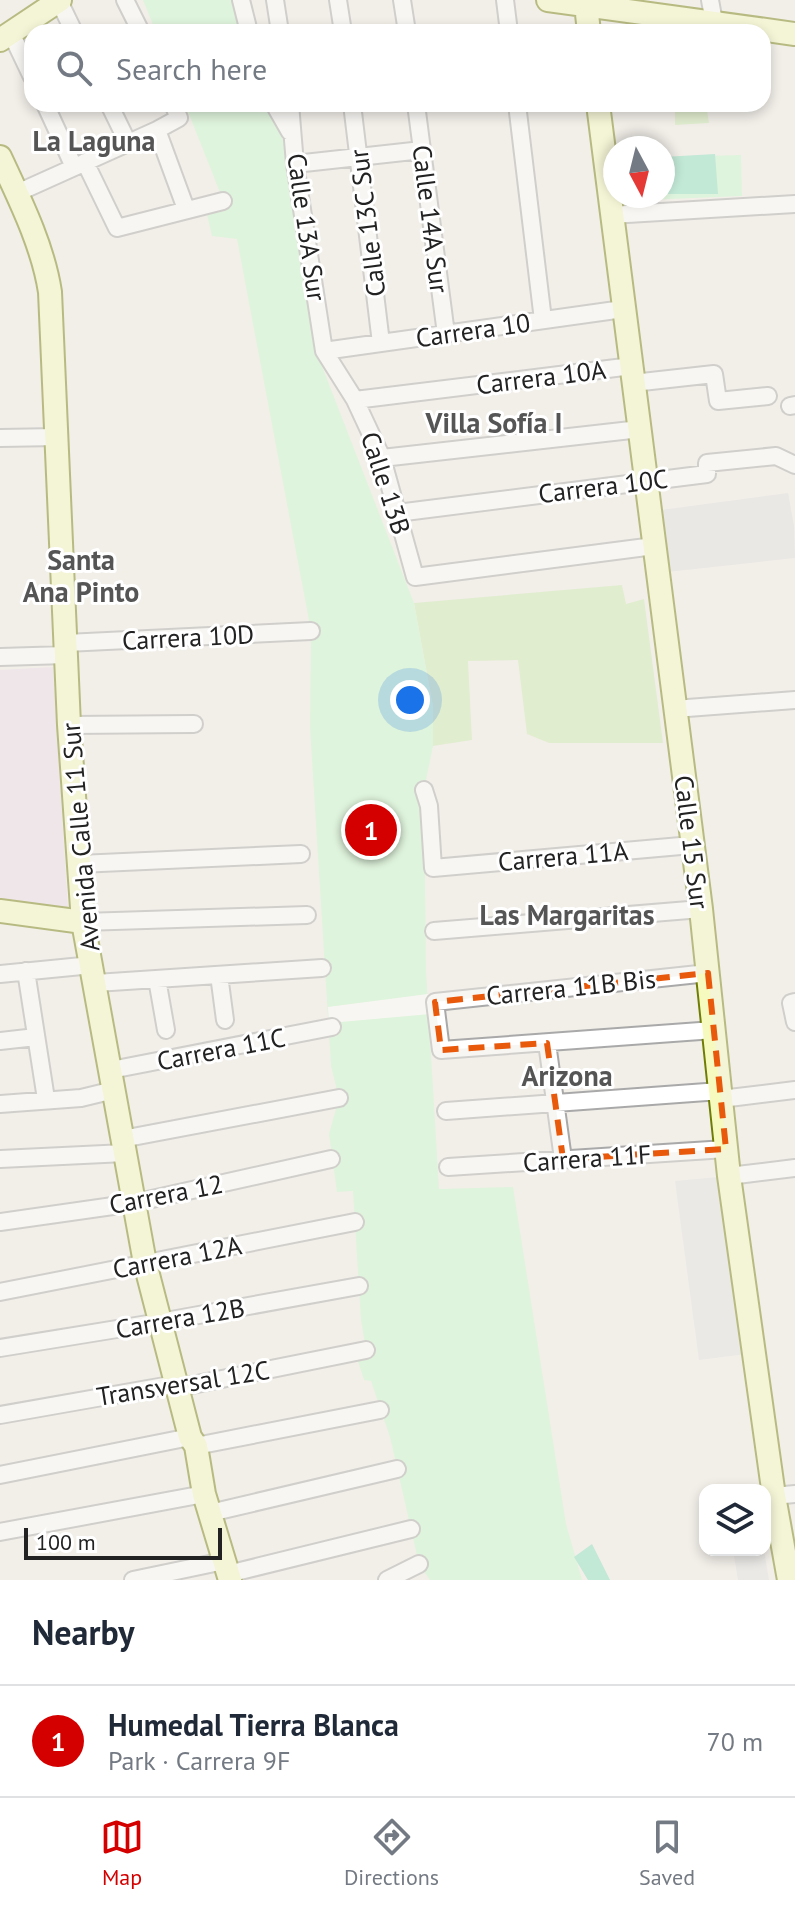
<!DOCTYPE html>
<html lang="en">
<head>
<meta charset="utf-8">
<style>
	:root { --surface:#fff; --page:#f6f6f7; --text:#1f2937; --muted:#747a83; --line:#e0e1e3; --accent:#d40000 }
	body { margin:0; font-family:"PT Sans",sans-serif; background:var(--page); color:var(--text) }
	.controls { position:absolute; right:24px; bottom:24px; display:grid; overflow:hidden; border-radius:16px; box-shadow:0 4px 12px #0003 }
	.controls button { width:72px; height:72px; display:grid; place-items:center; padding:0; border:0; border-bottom:2px solid var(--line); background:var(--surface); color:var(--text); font:40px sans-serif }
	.compass { position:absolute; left:603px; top:136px; width:72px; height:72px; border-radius:50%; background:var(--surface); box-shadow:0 4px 12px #0003; rotate:173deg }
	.scale { position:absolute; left:24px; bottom:20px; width:198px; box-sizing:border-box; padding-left:8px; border:4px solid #222; border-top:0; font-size:22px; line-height:28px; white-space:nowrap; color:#222; -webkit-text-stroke:6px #fff; paint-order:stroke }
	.you { position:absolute; left:410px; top:700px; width:28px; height:28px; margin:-20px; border:6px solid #fff; border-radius:50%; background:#1a73e8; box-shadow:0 0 0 12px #1a73e833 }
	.badge { display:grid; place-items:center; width:52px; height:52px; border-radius:50%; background:var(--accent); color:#fff; font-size:26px; font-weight:700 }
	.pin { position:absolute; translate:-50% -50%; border:4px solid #fff; box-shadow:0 2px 8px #0006 }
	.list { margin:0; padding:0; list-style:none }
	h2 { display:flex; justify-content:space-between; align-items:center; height:104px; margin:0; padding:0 32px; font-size:34px }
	h2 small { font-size:26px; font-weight:400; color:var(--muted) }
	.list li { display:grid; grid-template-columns:52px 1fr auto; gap:24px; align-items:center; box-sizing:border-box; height:112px; padding:0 32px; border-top:2px solid var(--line) }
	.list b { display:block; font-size:30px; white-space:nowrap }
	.list p { margin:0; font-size:26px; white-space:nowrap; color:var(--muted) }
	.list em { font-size:26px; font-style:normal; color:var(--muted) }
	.icon { flex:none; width:44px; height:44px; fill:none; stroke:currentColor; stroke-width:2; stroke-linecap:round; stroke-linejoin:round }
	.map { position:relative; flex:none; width:795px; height:1580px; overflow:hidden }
	.search { position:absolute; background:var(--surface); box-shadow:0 4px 12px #0003; left:24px; right:24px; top:24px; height:88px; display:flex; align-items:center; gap:20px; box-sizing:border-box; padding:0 28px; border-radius:24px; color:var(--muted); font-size:30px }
	.sheet { height:216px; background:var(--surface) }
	nav { display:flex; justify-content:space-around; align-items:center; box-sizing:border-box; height:112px; border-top:2px solid var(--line); background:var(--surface); font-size:22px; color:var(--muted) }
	nav a { display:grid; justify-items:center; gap:4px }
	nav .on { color:var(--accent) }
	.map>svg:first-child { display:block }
	.residential { fill:#e0dfdf }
	.industrial { fill:#ebdbe8 }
	.grass { fill:#cdebb0 }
	.park { fill:#c8facc }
	.pitch { fill:#88e0be }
	.parking { fill:#e2e2e2 }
	.pier { fill:#fff }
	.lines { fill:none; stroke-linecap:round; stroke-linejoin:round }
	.street-casing { stroke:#a9a9a9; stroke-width:20 }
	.secondary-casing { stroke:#707d05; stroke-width:26 }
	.street { stroke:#fff; stroke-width:16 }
	.secondary { stroke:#f7fabf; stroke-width:22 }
	.marked { fill:none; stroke:#e8590c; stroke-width:6; stroke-dasharray:16 10; stroke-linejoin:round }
	.labels { text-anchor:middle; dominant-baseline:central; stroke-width:6; stroke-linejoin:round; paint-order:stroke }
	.street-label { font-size:26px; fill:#222; stroke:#fff }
	.neighbourhood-label { font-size:28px; font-weight:bold; fill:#555; stroke:#fff }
</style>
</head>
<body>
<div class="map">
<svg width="795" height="1580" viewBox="0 0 795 1580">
	<rect width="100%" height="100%" fill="#f2efe9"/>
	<path class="residential" d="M788 493 794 526 795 558 667 572 661 510Z"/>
	<path class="industrial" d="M53 667 68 909 0 900V670Z"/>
	<path class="grass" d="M675 104H706L709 123 675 125Z
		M622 585 626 604 644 599 663 743H549L527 734 518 660 468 661 472 740 433 746V707L414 603Z"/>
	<path class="park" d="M143 0H235L242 32H156Z
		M185 104H266L286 147 311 329 318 356 414 603 433 707V746L424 790 426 970 439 1189 513 1187 566 1524 582 1580H430L419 1564 390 1437 371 1381 364 1380 358 1361 366 1350 361 1320 353 1191 337 1192 329 1134 339 1098 331 1066 310 727 311 631 237 239 212 236 205 206 223 200Z
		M741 155 742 196 623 201 622 196H663V157Z"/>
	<path class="pitch" d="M715 154 718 194H663V157Z
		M592 1544 610 1580H588L574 1557Z"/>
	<path class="parking" d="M729 1176 754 1353 699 1360 675 1181Z
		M733 1550H764L769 1580H738Z"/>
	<path class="pier" d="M428 994 430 1014 329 1023 328 1007Z"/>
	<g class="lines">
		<g class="street-casing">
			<path id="street" d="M125 0 141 32
				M241 0 249 32
				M275 0 280 32
				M338 0 343 32
				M402 0 407 32
				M505 0 509 32
				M710 0 714 22
				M59 1 74 32
				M11 33 32 77
				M45 104 74 167
				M109 104 128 143
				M274 104 290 132
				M290 104 295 164 324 351 355 400 382 458 415 577 654 546
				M352 104 381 343
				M416 104 446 334
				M517 104 543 320
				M157 130 186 209
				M85 162 117 228 223 201
				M295 164 422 150
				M17 193 157 130 179 118 173 104
				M611 215 795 204
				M324 351 623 309
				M633 383 714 374 718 401 768 396
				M355 400 632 366
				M790 406 795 405
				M0 438 58 437
				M382 458 640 429
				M397 513 707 474V463L776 456 795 465
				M66 643 311 631
				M0 657 66 655
				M674 709 795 700
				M69 725 194 724
				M424 790 429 806 433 868 692 845
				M79 864 301 854
				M83 922 307 915
				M434 931 701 909
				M26 971 46 1099
				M708 973 435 1002 441 1050 714 1030
				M0 974 92 965
				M219 975 225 1020
				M157 979 166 1030
				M96 983 322 968
				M795 1002 791 1003 795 1022
				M0 1041 36 1037
				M547 1043 563 1159
				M111 1070 332 1027
				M721 1099 795 1090
				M0 1104 81 1098 114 1090
				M446 1111 720 1091
				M122 1139 339 1098
				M0 1159 125 1153
				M448 1167 726 1149
				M729 1176 795 1168
				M0 1222 134 1203 331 1159
				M0 1292 355 1222
				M0 1348 160 1322 359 1286
				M0 1415 176 1384 187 1386 366 1350
				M196 1446 380 1410
				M0 1475 190 1437
				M774 1496 795 1494
				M210 1513 397 1469
				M0 1532 204 1494
				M228 1574 411 1529
				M133 1580 224 1561
				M387 1580 419 1564"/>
		</g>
		<g class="secondary-casing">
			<path id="secondary" d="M548 0 795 34
				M586 5 589 32
				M0 40 60 0
				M598 104 701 909 729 1176 774 1496 789 1580
				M0 157C20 200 43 246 50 292L69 725 83 922 145 1263 190 1437 196 1446 204 1494 230 1580
				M0 911 83 922"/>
		</g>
		<use href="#street" class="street"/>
		<use href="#secondary" class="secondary"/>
	</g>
	<path d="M0 0H795V1580H0ZM708 973 726 1149 563 1159 547 1043 441 1050 435 1002Z" fill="#f2efe9" fill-opacity=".55" fill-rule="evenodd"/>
	<path class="marked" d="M708 973 726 1149 563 1159 547 1043 441 1050 435 1002Z"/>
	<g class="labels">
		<g class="street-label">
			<text transform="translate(431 219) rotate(83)">Calle 14A Sur</text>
			<text transform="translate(367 223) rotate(-97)">Calle 13C Sur</text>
			<text transform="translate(307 227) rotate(82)">Calle 13A Sur</text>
			<text transform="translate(473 330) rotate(-8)">Carrera 10</text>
			<text transform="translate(541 377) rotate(-7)">Carrera 10A</text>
			<text transform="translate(386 483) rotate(72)">Calle 13B</text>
			<text transform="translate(603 486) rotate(-7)">Carrera 10C</text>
			<text transform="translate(188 637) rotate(-3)">Carrera 10D</text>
			<text transform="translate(80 837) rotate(-95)">Avenida Calle 11 Sur</text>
			<text transform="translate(692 842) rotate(83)">Calle 15 Sur</text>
			<text transform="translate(563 856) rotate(-5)">Carrera 11A</text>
			<text transform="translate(571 987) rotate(-6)">Carrera 11B Bis</text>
			<text transform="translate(221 1049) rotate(-11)">Carrera 11C</text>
			<text transform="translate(587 1158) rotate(-4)">Carrera 11F</text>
			<text transform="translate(166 1194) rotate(-11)">Carrera 12</text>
			<text transform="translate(177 1257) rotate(-11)">Carrera 12A</text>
			<text transform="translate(180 1318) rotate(-10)">Carrera 12B</text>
			<text transform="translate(183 1383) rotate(-9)">Transversal 12C</text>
		</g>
		<g class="neighbourhood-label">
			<text x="94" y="140">La Laguna</text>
			<text x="494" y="422">Villa Sofía I</text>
			<text x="81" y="559">Santa<tspan x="81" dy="32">Ana Pinto</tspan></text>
			<text x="567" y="914">Las Margaritas</text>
			<text x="567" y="1075">Arizona</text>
		</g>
	</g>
</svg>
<div class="controls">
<button><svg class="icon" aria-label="layers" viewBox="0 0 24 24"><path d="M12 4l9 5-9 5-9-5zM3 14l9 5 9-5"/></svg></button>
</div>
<svg class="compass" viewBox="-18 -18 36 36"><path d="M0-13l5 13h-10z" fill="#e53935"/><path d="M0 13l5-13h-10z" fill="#747a83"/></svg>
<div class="scale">100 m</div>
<div class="you"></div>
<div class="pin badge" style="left:371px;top:830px">1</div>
<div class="search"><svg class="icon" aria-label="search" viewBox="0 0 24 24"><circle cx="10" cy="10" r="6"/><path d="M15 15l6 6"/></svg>Search here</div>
</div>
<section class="sheet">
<h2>Nearby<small></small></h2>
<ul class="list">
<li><span class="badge">1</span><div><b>Humedal Tierra Blanca</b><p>Park · Carrera 9F</p></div><em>70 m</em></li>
</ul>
</section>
<nav>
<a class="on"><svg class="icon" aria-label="map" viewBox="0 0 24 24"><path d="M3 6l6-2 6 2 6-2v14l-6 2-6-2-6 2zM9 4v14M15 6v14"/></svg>Map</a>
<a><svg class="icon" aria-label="directions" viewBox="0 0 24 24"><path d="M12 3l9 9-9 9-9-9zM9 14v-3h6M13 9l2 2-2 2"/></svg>Directions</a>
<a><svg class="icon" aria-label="saved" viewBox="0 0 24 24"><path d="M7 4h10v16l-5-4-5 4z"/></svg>Saved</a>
</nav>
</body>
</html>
